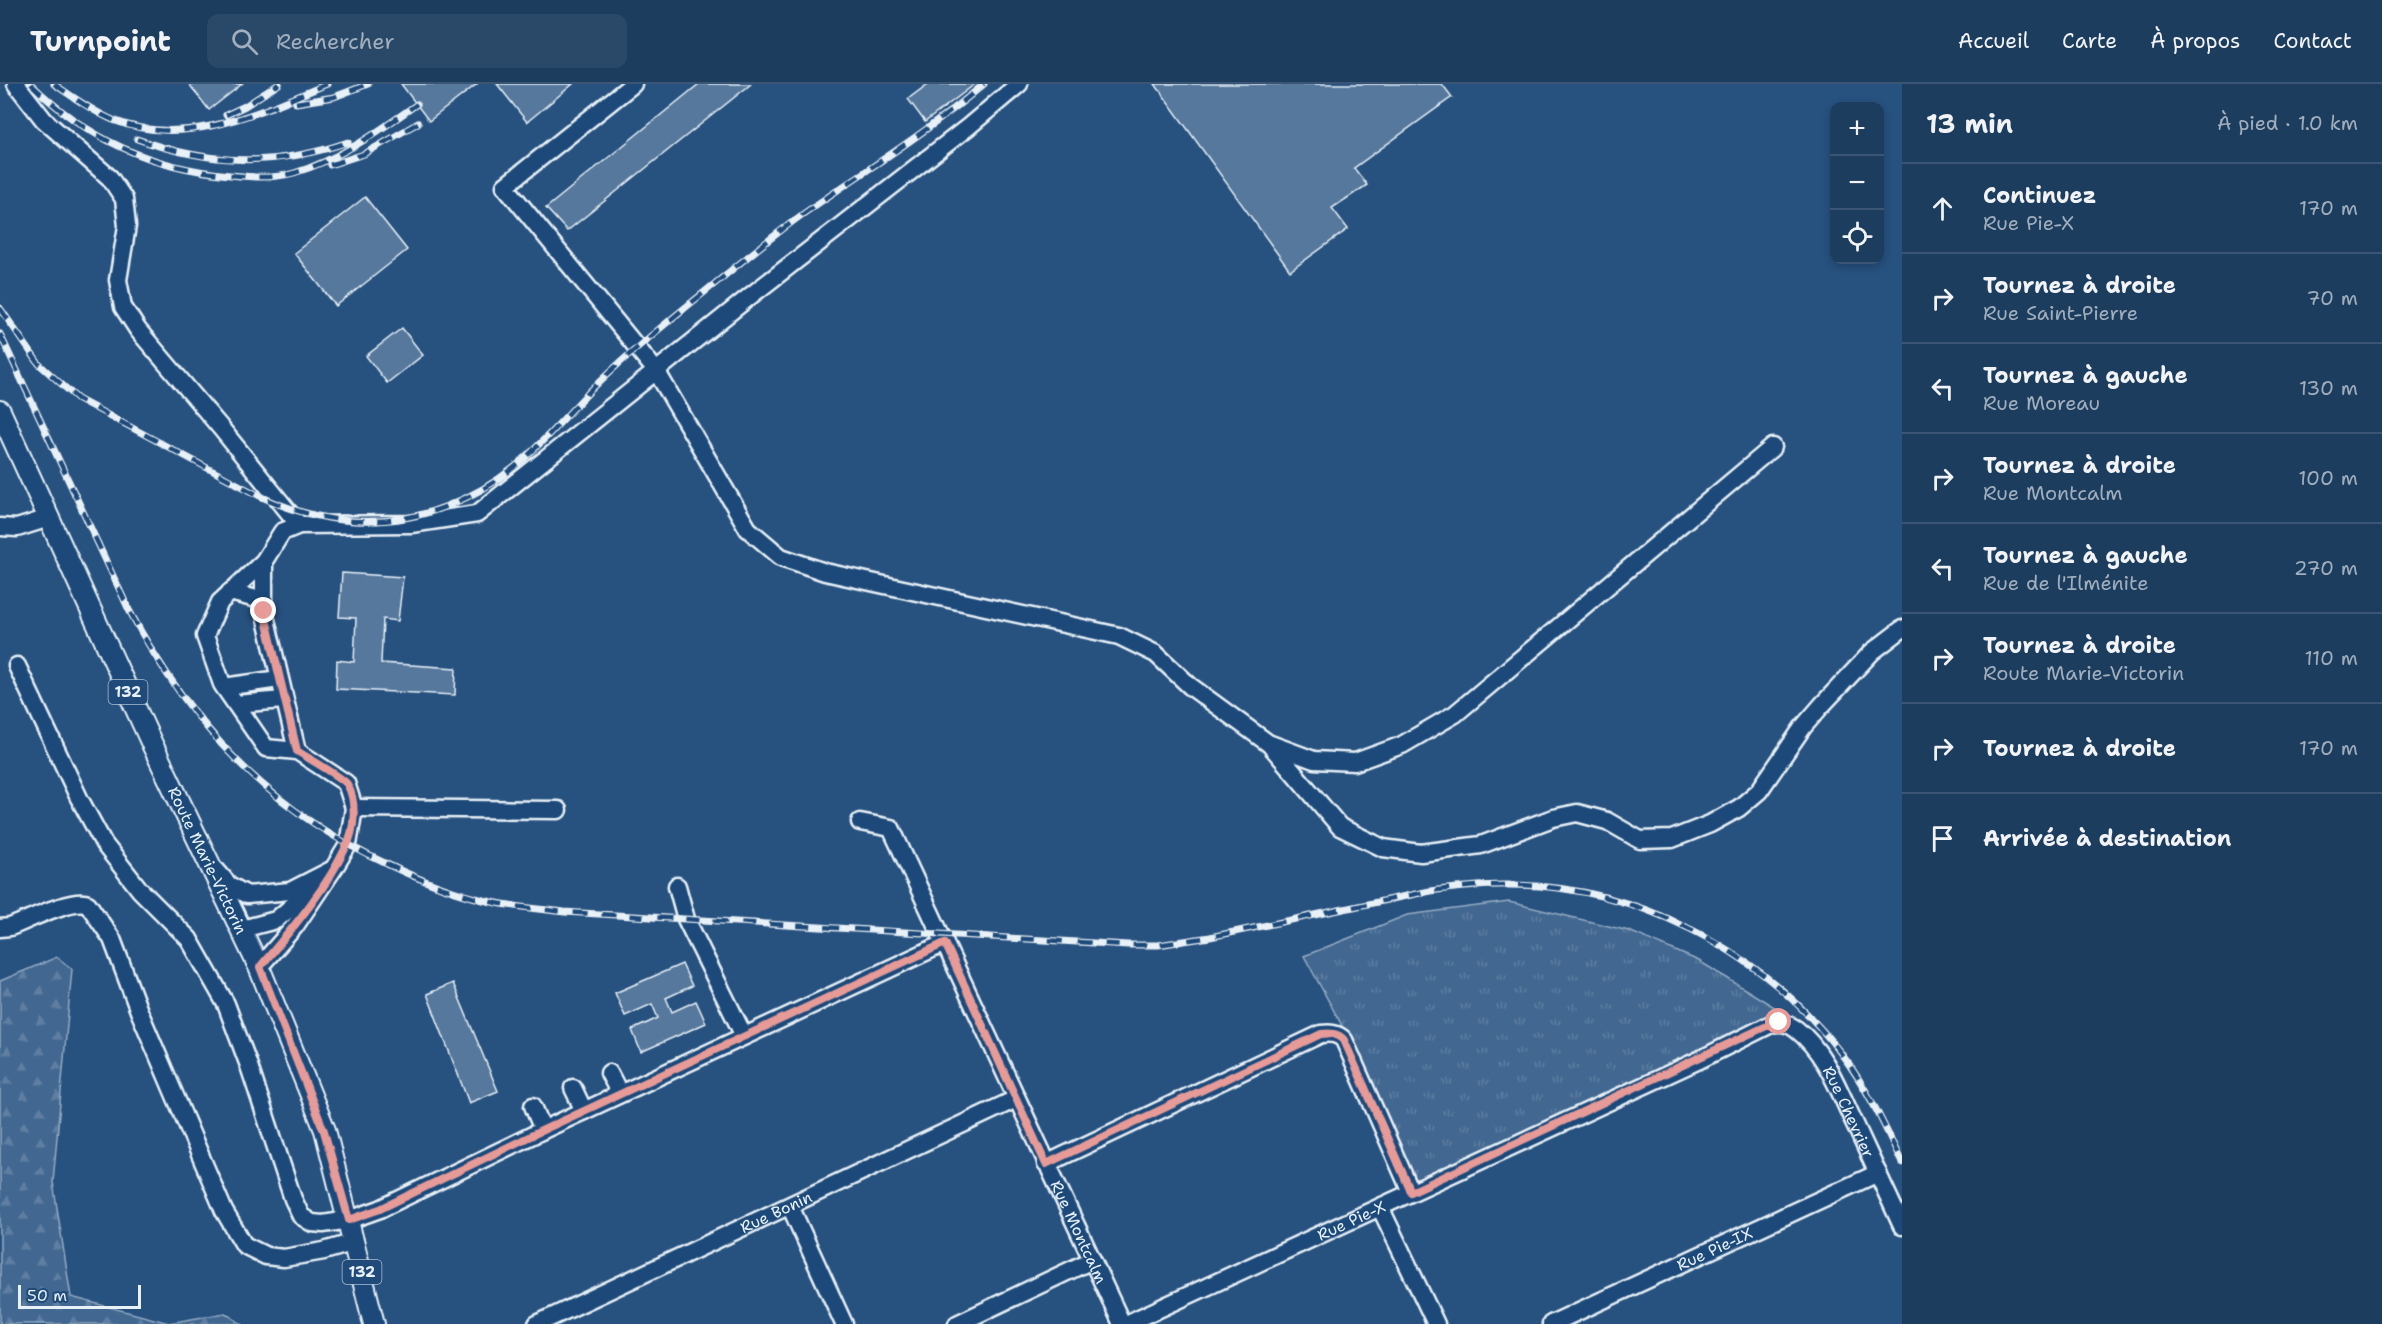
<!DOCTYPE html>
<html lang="fr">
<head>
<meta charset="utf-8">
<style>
	:root { --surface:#1d3d5f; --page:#2a4868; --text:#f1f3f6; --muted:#a0aebd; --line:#3b5674 }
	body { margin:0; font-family:"Shantell Sans",sans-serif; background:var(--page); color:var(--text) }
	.controls { position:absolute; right:18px; top:18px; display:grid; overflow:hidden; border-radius:12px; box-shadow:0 3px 9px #0003 }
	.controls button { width:54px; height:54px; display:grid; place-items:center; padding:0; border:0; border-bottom:2px solid var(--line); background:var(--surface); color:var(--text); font:30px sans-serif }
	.scale { position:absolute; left:18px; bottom:15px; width:123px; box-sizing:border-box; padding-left:6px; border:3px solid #e8f1f8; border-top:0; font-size:16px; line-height:21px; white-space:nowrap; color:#e8f1f8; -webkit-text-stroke:4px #1f4a7a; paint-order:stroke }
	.stop { position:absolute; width:18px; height:18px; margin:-14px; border:4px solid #e69b98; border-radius:50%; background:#fff }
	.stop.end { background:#e69b98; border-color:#fff; box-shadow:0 2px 6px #0008 }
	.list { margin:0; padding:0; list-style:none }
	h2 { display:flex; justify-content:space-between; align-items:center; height:78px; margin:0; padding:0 24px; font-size:26px }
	h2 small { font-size:20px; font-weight:400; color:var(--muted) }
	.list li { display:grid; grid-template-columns:39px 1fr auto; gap:18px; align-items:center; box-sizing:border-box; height:90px; padding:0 24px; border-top:2px solid var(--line) }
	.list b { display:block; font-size:22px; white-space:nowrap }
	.list p { margin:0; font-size:20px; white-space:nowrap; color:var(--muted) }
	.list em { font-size:20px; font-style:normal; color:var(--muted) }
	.icon { flex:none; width:33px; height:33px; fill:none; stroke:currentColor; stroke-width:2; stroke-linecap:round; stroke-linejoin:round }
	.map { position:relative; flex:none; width:1902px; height:1240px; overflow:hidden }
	header { display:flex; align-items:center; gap:36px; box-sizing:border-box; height:84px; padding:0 30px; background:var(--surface); border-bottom:2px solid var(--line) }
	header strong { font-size:28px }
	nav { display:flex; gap:33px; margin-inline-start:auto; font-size:21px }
	.search { width:420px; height:54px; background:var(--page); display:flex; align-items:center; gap:15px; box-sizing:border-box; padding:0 21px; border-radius:12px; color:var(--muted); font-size:22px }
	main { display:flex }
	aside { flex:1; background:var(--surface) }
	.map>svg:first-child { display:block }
	.forest { fill:url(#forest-firs); stroke:#96acc4; stroke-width:1.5 }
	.park { fill:url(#park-tufts); stroke:#96acc4; stroke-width:1.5 }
	.building { fill:#57789d; stroke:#e8f1f8; stroke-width:1.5 }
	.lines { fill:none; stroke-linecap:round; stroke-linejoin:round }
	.minor-casing { stroke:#e8f1f8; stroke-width:21 }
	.major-casing { stroke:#e8f1f8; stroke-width:24 }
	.minor { stroke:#1f4a7a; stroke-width:16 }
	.major { stroke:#1f4a7a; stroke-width:20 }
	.rail-casing { stroke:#e8f1f8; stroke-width:7 }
	.rail { stroke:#1f4a7a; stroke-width:4.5; stroke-dasharray:14; stroke-linecap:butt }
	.route { stroke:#e69b98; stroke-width:8 }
	.labels { text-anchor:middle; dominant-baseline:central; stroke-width:4.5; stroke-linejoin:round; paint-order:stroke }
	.shield { fill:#1f4a7a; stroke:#acbfd2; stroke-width:1.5 }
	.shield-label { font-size:15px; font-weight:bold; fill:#e8f1f8 }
	.street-label { font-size:16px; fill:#e8f1f8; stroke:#1f4a7a }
</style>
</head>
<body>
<header>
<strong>Turnpoint</strong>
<div class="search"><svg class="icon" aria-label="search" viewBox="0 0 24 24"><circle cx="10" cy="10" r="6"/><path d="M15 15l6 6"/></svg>Rechercher</div>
<nav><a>Accueil</a><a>Carte</a><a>À propos</a><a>Contact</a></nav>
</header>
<main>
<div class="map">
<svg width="1902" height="1240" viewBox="0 0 1902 1240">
	<defs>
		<pattern id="forest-firs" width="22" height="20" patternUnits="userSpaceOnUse" patternTransform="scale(1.5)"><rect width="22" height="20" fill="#436891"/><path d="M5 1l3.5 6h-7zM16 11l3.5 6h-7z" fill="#5e7ea1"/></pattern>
		<pattern id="park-tufts" width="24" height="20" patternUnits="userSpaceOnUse" patternTransform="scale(1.5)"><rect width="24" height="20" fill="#436891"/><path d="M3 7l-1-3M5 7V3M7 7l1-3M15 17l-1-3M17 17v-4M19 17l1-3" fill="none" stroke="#5e7ea1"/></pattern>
	</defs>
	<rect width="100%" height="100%" fill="#27517f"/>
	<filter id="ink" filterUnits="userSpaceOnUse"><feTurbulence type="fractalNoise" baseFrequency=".0167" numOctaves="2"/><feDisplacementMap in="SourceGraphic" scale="12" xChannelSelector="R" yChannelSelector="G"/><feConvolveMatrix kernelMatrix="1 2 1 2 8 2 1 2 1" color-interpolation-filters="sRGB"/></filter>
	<g filter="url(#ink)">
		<path class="forest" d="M57 873 72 885 53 1098 71 1213 169 1239 225 1229 242 1240H0V897Z"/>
		<path class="park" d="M1509 818 1629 847 1699 877 1784 929 1420 1104 1346 949 1304 872 1407 831Z"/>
		<path class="building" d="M189 0H242L209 26Z
			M401 0H477L429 37Z
			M497 0H573L527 38Z
			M699 0H751L567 147 546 124Z
			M928 0H975L925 38 908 15Z
			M1155 0H1442L1452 13 1354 84 1367 101 1332 124 1348 145 1290 187Z
			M365 113 407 166 336 222 294 169Z
			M402 244 423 271 387 299 366 272Z
			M342 489 403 493 398 537 383 535 381 579 456 584 455 611 336 605 337 576 354 578 356 534 339 533Z
			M682 880 692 902 666 914 672 928 696 917 706 939 641 968 632 946 658 934 652 920 625 932 615 909Z
			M453 899 498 1007 469 1019 427 910Z"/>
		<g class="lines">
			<g class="minor-casing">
				<g id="minor">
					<path d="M16 0 44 36 110 94 124 115 127 142 118 196 123 223 138 246 220 343 299 441"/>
					<path d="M633 0 505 102 657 288 748 445 781 473 825 488 1119 552 1156 570 1190 602 1268 659 1314 676 1355 678 1402 661 1455 630 1773 363"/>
					<path d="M0 443 17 444 49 434"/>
					<path d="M264 477V527L297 667"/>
					<path d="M230 508 264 517"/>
					<path d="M17 582 79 714 104 760 140 806 189 855 226 920 248 979 293 1115 301 1132 312 1139 323 1140 349 1136 380 1125 543 1046 945 859"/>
					<path d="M224 603 279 595"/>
					<path d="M236 620 284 616"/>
					<path d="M1271 662 1340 743 1383 764 1421 769 1481 761 1553 734 1577 729 1607 737 1640 756 1672 755 1710 740 1739 724 1759 707 1803 643 1822 621 1872 568 1902 545"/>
					<path d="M354 724 558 726"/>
					<path id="s1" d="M860 738 891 744 1122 1240"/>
					<path d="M216 786 229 801 247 811 290 807 331 786"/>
					<path d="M677 802 686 835 744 952"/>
					<path d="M0 844 10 843C26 837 73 813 88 820L112 855 139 927 224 1127 244 1161 266 1172 284 1174 324 1167 355 1158"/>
					<path d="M242 845 276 836 312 805"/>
					<path d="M259 883 295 842 334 784 348 761 354 724 346 699 297 667 266 664 222 600 205 552 220 518 264 477 282 448 299 441 411 440 477 430 749 213 968 43 1019 0"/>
					<path d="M609 989 620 1010"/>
					<path d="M573 1004 584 1027"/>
					<path d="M533 1022 543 1046"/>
					<path d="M1046 1080 1321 950C1330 949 1338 949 1344 956L1411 1108"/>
					<path d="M790 1122 844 1240"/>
					<path d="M1380 1123 1436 1240"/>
					<path id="s2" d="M537 1240 1016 1015"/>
					<path d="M957 1240 1092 1176"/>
					<path id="s3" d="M1126 1240 1697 977 1771 940C1781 938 1788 939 1796 945 1825 967 1839 1007 1854 1038 1870 1073 1886 1107 1902 1142"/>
					<path id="s4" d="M1551 1240 1878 1089"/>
				</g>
			</g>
			<g class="major-casing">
				<g id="major">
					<path id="s5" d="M0 327 152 660 259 883 325 1046 374 1240"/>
				</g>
			</g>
			<use href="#minor" class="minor"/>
			<use href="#major" class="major"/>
			<g class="rail-casing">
				<path id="rail" d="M31 0C87 55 151 84 230 91 251 93 273 95 294 89 339 76 379 47 417 20
					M54 0C73 13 92 27 113 36 186 65 260 28 327 0
					M296 19 334 13 368 0
					M226 31 245 22 279 0
					M137 55C209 81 276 83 348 58
					M330 81 364 70 418 39
					M0 224 39 280 78 315 258 411C317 440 384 447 447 422 516 395 541 357 590 307 620 277 653 250 686 223 725 192 763 159 803 130 864 87 927 49 984 0
					M0 250 129 526C191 642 268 726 389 781 422 797 456 810 492 818 515 823 540 825 564 828L1128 861H1158L1210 853 1430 807C1454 804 1478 801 1502 801 1633 799 1761 865 1840 968 1866 1002 1884 1040 1902 1079"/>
			</g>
			<use href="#rail" class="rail"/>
		</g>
	</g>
	<g class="lines" filter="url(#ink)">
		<path class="route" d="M264 527 297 667C306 673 342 693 347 700 357 717 355 746 346 763 325 807 291 846 260 883L324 1047 349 1136 380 1125 543 1046 945 859 1046 1080 1321 950C1330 949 1338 949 1344 956L1411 1108 1771 940 1779 938"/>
	</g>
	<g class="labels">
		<g class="shield">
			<rect x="108.5" y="596" width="39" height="24" rx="4.5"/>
			<rect x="342.5" y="1176" width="39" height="24" rx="4.5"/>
		</g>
		<g class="shield-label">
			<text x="128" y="608">132</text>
			<text x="362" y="1188">132</text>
		</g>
		<g class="street-label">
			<text stroke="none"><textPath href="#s5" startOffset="495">Route Marie-Victorin</textPath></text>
			<text stroke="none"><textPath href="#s3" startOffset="837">Rue Chevrier</textPath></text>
			<text stroke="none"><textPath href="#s2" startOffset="264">Rue Bonin</textPath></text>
			<text stroke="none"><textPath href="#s3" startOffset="248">Rue Pie-X</textPath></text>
			<text stroke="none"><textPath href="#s1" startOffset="477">Rue Montcalm</textPath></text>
			<text stroke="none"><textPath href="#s4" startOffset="180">Rue Pie-IX</textPath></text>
		</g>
	</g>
</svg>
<div class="controls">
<button>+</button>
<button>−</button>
<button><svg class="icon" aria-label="locate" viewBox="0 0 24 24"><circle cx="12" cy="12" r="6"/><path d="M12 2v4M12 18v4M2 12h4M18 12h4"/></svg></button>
</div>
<div class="scale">50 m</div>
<div class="stop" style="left:1779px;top:938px"></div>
<div class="stop end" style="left:264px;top:527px"></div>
</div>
<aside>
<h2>13 min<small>À pied · 1.0 km</small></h2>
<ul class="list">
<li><svg class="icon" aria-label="ahead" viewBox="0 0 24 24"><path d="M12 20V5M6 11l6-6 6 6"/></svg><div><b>Continuez</b><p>Rue Pie-X</p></div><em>170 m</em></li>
<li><svg class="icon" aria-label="right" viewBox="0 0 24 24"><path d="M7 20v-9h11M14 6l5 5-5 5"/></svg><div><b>Tournez à droite</b><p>Rue Saint-Pierre</p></div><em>70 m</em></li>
<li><svg class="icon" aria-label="left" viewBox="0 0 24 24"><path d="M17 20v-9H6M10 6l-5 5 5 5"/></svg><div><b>Tournez à gauche</b><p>Rue Moreau</p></div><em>130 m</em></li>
<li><svg class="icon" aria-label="right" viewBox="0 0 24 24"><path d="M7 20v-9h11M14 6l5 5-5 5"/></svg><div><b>Tournez à droite</b><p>Rue Montcalm</p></div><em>100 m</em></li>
<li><svg class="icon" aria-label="left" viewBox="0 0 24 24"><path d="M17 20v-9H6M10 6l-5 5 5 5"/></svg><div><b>Tournez à gauche</b><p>Rue de l'Ilménite</p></div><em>270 m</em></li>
<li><svg class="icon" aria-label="right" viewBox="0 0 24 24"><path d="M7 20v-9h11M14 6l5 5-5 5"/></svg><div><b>Tournez à droite</b><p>Route Marie-Victorin</p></div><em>110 m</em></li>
<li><svg class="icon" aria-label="right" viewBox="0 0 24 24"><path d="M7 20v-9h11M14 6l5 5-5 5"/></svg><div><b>Tournez à droite</b></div><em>170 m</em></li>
<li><svg class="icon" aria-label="arrive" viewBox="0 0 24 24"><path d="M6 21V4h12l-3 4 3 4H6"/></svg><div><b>Arrivée à destination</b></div></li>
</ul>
</aside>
</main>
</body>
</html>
